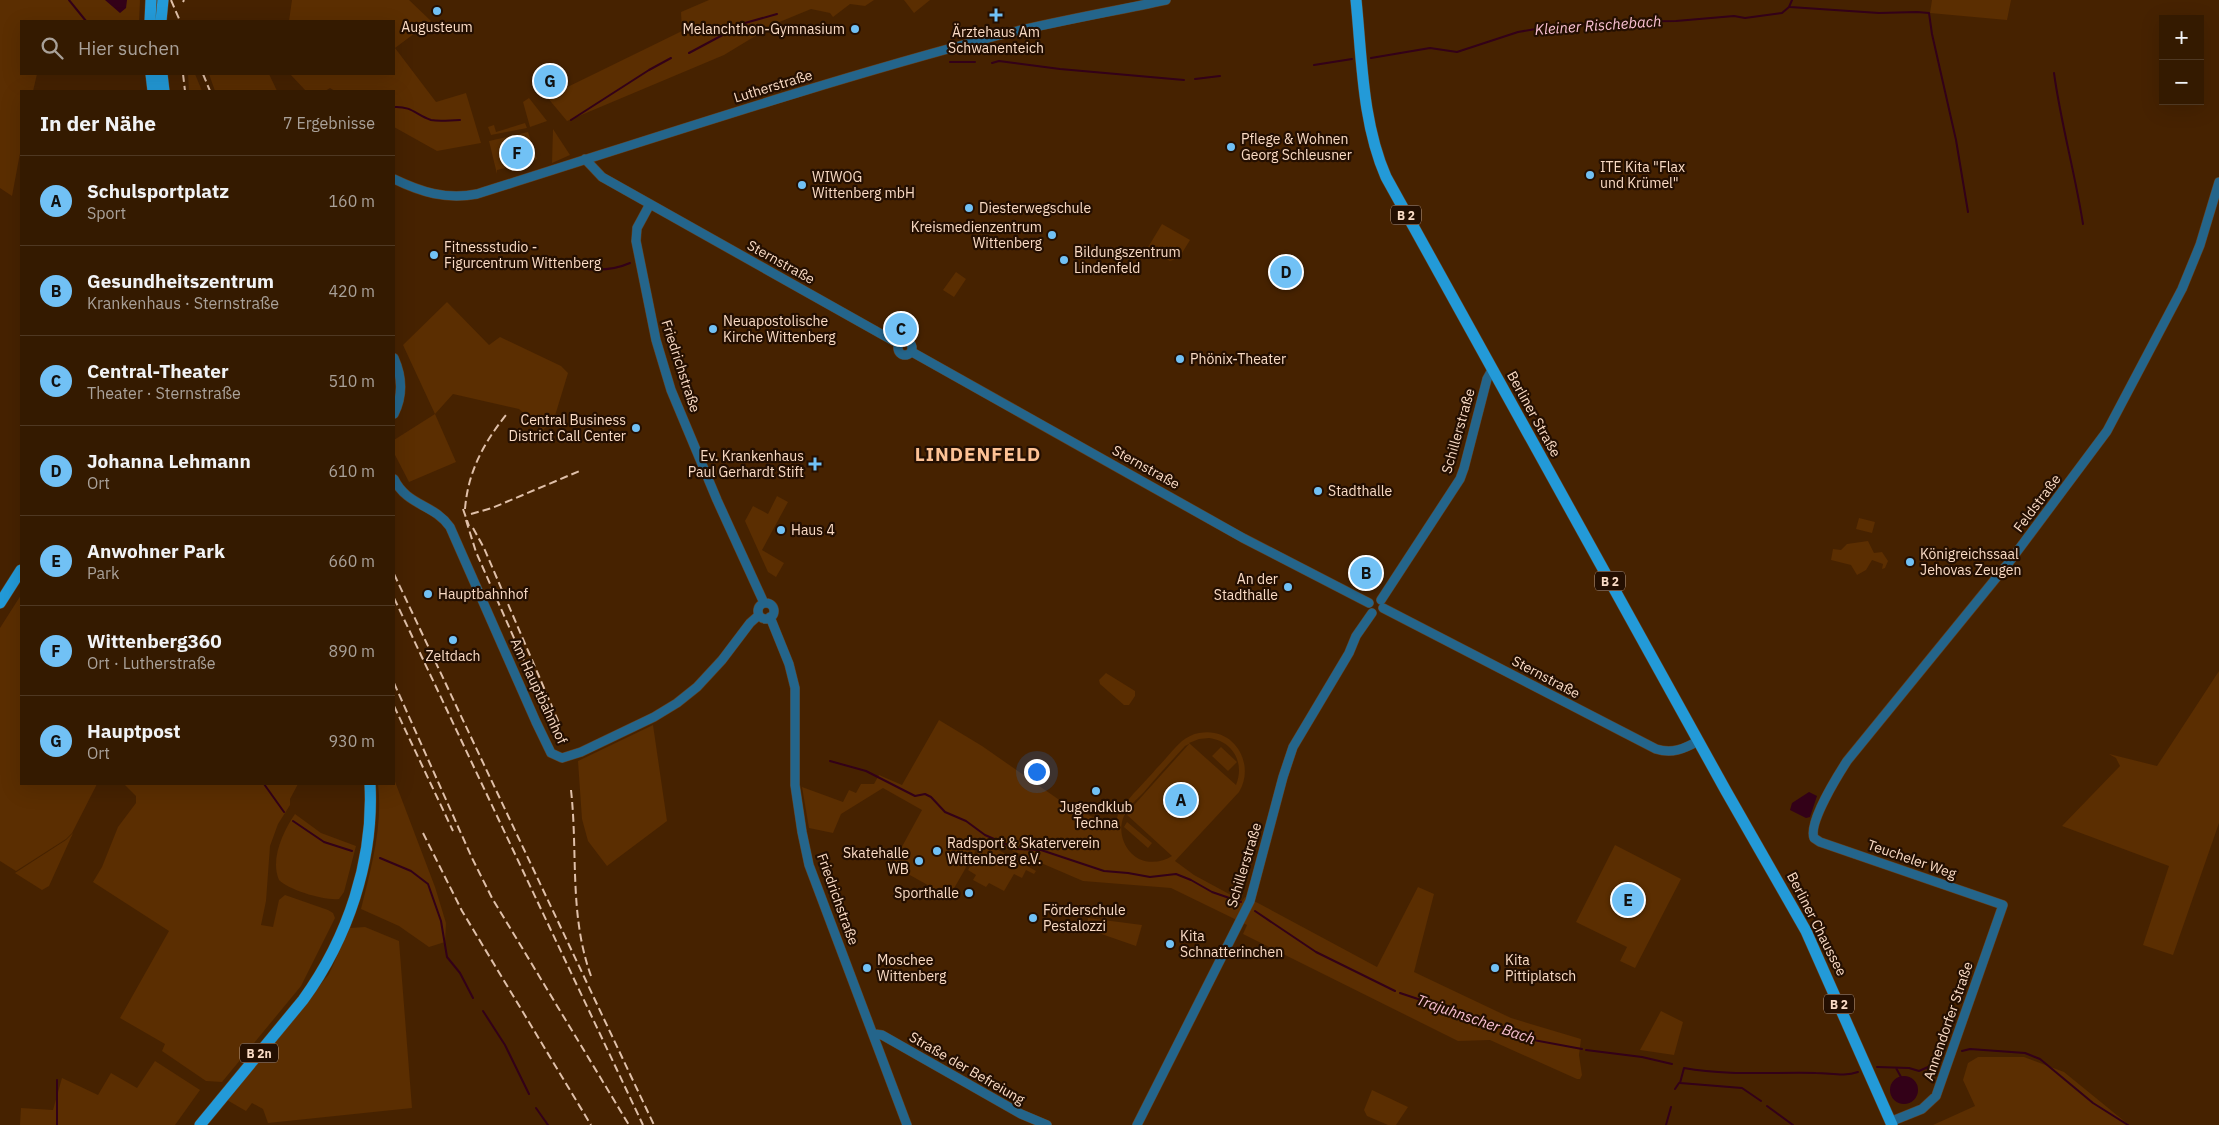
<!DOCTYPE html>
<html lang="de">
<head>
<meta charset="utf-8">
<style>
	:root { --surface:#341a00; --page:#3f270f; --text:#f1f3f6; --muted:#a9a199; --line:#4e3822; --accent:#71c1f5 }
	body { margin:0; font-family:"IBM Plex Sans",sans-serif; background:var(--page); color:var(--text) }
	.controls { position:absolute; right:15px; top:15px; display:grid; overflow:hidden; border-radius:0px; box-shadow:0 5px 20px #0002 }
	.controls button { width:45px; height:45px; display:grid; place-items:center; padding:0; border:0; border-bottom:1px solid var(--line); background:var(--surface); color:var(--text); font:25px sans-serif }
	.you { position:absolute; left:1036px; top:771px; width:18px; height:18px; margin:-12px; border:4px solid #fff; border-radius:50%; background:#1a73e8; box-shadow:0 0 0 8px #1a73e833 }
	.badge { display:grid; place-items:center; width:32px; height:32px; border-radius:50%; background:var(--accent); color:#111; font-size:16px; font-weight:700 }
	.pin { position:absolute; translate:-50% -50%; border:2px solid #fff; box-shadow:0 1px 5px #0006 }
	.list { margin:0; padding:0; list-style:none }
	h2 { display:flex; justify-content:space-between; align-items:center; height:65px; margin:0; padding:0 20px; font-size:21px }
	h2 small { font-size:16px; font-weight:400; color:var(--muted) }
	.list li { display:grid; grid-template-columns:32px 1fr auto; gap:15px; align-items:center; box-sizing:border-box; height:90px; padding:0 20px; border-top:1px solid var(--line) }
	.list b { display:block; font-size:19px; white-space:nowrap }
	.list p { margin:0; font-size:16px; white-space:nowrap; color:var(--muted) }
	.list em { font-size:16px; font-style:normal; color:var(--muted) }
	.icon { flex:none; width:28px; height:28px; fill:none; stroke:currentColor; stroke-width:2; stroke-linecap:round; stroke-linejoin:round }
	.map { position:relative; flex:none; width:2219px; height:1125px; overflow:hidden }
	.search { position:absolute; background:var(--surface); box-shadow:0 5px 20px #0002; left:20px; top:20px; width:375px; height:55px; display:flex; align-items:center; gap:12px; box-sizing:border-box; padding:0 18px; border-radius:0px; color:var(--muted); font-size:19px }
	.panel { position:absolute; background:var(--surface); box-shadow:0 5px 20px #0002; left:20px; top:90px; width:375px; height:695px; border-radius:0px }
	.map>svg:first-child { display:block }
	.green { fill:#5b2e01; fill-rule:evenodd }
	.water { fill:#330118 }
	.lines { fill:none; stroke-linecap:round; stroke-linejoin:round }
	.stream { stroke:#330118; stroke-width:2 }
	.tertiary-casing { stroke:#634020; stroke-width:10 }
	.primary-casing { stroke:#634020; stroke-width:12 }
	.tertiary { stroke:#24658b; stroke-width:9 }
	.primary { stroke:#239ad8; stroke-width:11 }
	.rail { stroke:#e0c0a9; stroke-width:2; stroke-dasharray:8 4; stroke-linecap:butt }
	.poi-dot { fill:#71c1f5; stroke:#240f01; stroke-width:2 }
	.labels { text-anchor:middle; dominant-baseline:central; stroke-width:4.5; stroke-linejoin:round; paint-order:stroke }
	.shield { fill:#240f01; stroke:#ba9e8a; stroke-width:1 }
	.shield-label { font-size:12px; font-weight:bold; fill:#fadbc5 }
	.poi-label { font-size:14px; fill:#fadbc5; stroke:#240f01; text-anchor:start }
	.street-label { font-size:14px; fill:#fadbc5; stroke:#240f01 }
	.water-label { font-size:15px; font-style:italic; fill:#f8c0d1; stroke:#240f01 }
	.district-label { font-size:19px; font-weight:bold; letter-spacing:1px; fill:#fdc295; stroke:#240f01 }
</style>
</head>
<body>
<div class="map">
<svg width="2219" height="1125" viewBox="0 0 2219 1125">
	<rect width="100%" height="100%" fill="#462200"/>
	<path class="green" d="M0 0H140L139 21H21V74H37L33 91H21V148L12 196 0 188Z
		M292 0H409L431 21 395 48 436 102 466 93 481 143 437 151 394 127V91H335L330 88 325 91H306L290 74H394V21H289Z
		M709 0H874L865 6 850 4 833 17 830 13 811 9 777 23 724 55 567 121 547 97 682 31 681 12Z
		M904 0H930L914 13Z
		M1932 0H2011L2007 20 1930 13Z
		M188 74H195L202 91H189Z
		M209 74H269L277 91H215Z
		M529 98 547 121 530 127 523 102Z
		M525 123 527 128 491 135 488 127 494 125 496 132Z
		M553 129 570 155 552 163Z
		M528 132 537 159 527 162C535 150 527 138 512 140 500 148 501 161 515 166L497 170V174L489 141Z
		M1162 224 1190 240 1179 258 1170 261 1147 249Z
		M956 272 966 279 954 297 943 290Z
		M447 302 489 345 500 337 561 366 568 373 554 419 543 430 519 409 453 394 435 414 456 462 409 482 394 453V440L435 414 403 345Z
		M777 496 788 502 762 550 784 563 776 577 768 572 745 521 753 506 768 514Z
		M1859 518 1875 522 1872 533 1856 529Z
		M1868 541 1874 553 1882 552 1888 561 1885 568 1882 569 1883 564 1872 560 1866 570 1857 575 1851 565 1831 560 1833 549 1841 550 1847 544Z
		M21 595V784H97L72 833 66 839 16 871 0 861V628Z
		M2219 671V823L2173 955 2143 945 2169 866 2062 826 2120 766 2116 758 2109 754 2157 766Z
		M1106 673 1135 691V696L1129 705H1124L1100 684 1099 680Z
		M939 720 982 746 1068 806 1115 827C1116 821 1117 815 1121 809 1131 795 1145 782 1156 769 1165 760 1173 749 1182 741 1187 737 1193 734 1199 733 1234 726 1256 764 1239 792L1175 861 1194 875 1242 901 1245 897 1258 903 1377 967 1418 887 1434 894 1414 972 1511 1018 1581 1039 1579 1055 1582 1075 1580 1079H1577L1490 1040 1458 1041 1243 934 1247 925 1171 888 1083 881 983 838 949 897 892 865 922 810 883 788 841 814 833 833 809 828 802 787 843 802 849 790 856 793 861 784H874L879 775 902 785ZM1209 738C1233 741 1245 763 1236 785L1189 743 1199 739ZM1189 744 1126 814 1172 856C1163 862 1150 864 1139 859 1124 851 1117 831 1124 816 1128 807 1137 799 1144 792 1157 777 1171 761 1185 746Z
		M653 725 667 821 607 866 588 841 582 819 578 761Z
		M1221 747 1237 762 1228 771 1212 756Z
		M394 779 435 887 446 923 445 942 429 947 399 926 361 909C371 868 383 827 378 784H394Z
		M124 784H298L290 799V805L278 824 270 846 266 901 261 925 273 927 279 900 285 895 328 910 333 913 335 918 301 986 222 1082 206 1081 162 1051 165 1044 120 1018 169 931 93 882 102 867 118 827 136 803V796Z
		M295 814 321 833 356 846 344 892 339 899C325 901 289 890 279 880 270 860 283 831 295 814Z
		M1127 822 1152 843 1148 848 1124 827Z
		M73 833 49 886 42 890 15 873 66 840Z
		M984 842 1036 871 1034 874 1026 870 1022 878 1014 874 1004 891 989 883 986 887 973 880 976 875 968 870Z
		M1615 845 1681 879 1635 968 1620 961 1627 947 1576 922Z
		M1088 918 1142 925 1136 946 1087 929Z
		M365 927 399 941 412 1108 268 1123 263 1109 252 1103 246 1111 227 1100 329 974 350 928Z
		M1661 1011 1683 1022 1674 1055 1640 1050Z
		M1978 1057H2024L2064 1072 2129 1125H1933L1975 1106 1963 1080 1968 1063Z
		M155 1061 200 1090 175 1125H20L21 1108 53 1110 62 1078 98 1095 111 1073 137 1088Z
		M1372 1090 1408 1107 1396 1125H1388L1367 1116 1364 1110Z"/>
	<path class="water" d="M105 0H127L126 8 120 13Z
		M1809 792 1817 796 1810 817 1806 818 1790 810 1792 803Z
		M1890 1090a14 14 0 1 1 28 0a14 14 0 1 1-28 0Z"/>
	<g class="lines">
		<path class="stream" d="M69 0 86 21
			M1790 7 1879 13 1917 12 1929 13 1932 34 1956 140 1968 212
			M689 53 745 23 777 14
			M1371 58 1430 48 1457 52 1518 32 1559 25H1581L1593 22 1676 21 1734 16 1745 18 1782 13 1789 7 1792 0
			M950 62H975
			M992 63 999 61 1060 69 1184 80
			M1314 65 1352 59
			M2054 73C2061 124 2075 173 2083 224
			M1195 79 1220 76
			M394 107C412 106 416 115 431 120 441 122 450 120 460 120
			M571 120 649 70 671 58
			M580 268C597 271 614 270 630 263
			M830 761 866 771 915 796 925 794 931 797 945 812 966 821 985 835 1017 849 1041 850 1104 871 1128 873 1150 877 1176 874 1191 880 1212 892 1241 902
			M264 784 284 812
			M293 821 324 842 352 851
			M380 858 411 871 428 884 441 921 447 957 460 973 473 998
			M1255 911 1316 952 1395 991
			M1400 993 1502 1027 1523 1038 1582 1049
			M483 1011 505 1045 529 1094
			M1586 1050 1642 1057 1672 1064
			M1962 1051 1970 1049 2025 1053 2040 1059 2093 1103 2128 1125
			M1877 1067 1909 1068 1919 1071 1937 1063
			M1896 1068 1901 1077
			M57 1080V1125
			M1675 1089 1679 1083
			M1761 1101 1742 1088 1680 1083 1684 1068C1728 1076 1772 1072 1816 1073 1831 1073 1844 1077 1858 1072
			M1767 1106 1793 1125
			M536 1108 548 1125
			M1666 1125 1671 1107"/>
		<g class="tertiary-casing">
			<path id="tertiary" d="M585 159 602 177 899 344
				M394 179C421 192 446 200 477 194 649 140 821 82 996 36 1052 22 1110 12 1166 0
				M650 204 637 228 636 241 656 340 671 390 717 500 764 603
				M898 348a7 7 0 1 1 14 0a7 7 0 1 1-14 0Z
				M912 352 1243 538 1369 603
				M394 358C402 376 403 396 394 414
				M394 479C407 506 434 504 450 527L536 722 551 753 562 758 581 752 654 717 677 703 697 687 722 660 750 623 759 615
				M1381 600 1460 479 1464 468 1487 379 1492 370
				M758 611a8 8 0 1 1 16 0a8 8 0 1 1-16 0Z
				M1383 608 1656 749C1672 754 1684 749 1698 741
				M770 617 789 664 795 688V785L802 832 809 865 907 1125
				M875 1034 882 1035 1021 1114 1047 1125
				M1890 1122 1922 1109 1936 1096 2003 905 1820 842 1814 838C1808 823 1838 775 1847 761L2010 561 2107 431 2182 289 2200 245 2219 182
				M1137 1125 1250 901 1283 777 1293 747 1349 653 1356 636 1372 613"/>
		</g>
		<g class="primary-casing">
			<path id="primary" d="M1356 0C1362 59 1362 122 1386 177L1726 791 1806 931 1892 1125
				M150 21 151 0
				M161 21 163 0
				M151 74 153 91
				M162 74 164 91
				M0 603 21 570
				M200 1125 303 1000C348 938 374 860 370 784"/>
		</g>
		<use href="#tertiary" class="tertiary"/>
		<use href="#primary" class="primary"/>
		<path class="rail" d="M171 0 180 21
			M183 2 184 0
			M183 74 185 91
			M203 74 210 91
			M463 509 469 526
			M465 509C468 472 483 444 506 415
			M471 514 492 508 582 470
			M466 520 476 552 555 731
			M473 528 484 548 559 723
			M394 574 654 1125
			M394 598 643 1125
			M394 683 472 858 492 898 629 1125
			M394 706 453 831
			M571 790C578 853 569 915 591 976
			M423 833 462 911 591 1125"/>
	</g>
	<g class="poi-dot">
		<circle cx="437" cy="11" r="5"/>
		<path d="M993.5 7.5h5v5h5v5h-5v5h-5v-5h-5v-5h5z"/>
		<circle cx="855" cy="29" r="5"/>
		<circle cx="1231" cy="147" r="5"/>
		<circle cx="1590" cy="175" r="5"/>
		<circle cx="802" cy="185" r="5"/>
		<circle cx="969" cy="208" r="5"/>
		<circle cx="1052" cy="235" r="5"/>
		<circle cx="434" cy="255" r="5"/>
		<circle cx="1064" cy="260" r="5"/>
		<circle cx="713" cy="329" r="5"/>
		<circle cx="1180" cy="359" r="5"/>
		<circle cx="636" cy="428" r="5"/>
		<path d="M812.5 456.5h5v5h5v5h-5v5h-5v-5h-5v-5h5z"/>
		<circle cx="1318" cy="491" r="5"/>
		<circle cx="781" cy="530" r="5"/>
		<circle cx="1910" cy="562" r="5"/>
		<circle cx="1288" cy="587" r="5"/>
		<circle cx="428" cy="594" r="5"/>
		<circle cx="453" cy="640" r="5"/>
		<circle cx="1096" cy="791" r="5"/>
		<circle cx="937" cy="851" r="5"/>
		<circle cx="919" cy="861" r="5"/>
		<circle cx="969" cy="893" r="5"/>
		<circle cx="1033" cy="918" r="5"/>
		<circle cx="1170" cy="944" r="5"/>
		<circle cx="867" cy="968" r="5"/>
		<circle cx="1495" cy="968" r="5"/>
	</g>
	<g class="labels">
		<g class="shield">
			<rect x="1391" y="205.5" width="30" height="19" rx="4"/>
			<rect x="1595" y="571.5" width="30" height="19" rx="4"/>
			<rect x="1824" y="994.5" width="30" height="19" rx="4"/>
			<rect x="240" y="1043.5" width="38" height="19" rx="4"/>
		</g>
		<g class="shield-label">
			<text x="1406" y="215">B 2</text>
			<text x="1610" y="581">B 2</text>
			<text x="1839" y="1004">B 2</text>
			<text x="259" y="1053">B 2n</text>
		</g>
		<g class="poi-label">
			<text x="437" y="27" text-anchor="middle">Augusteum</text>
			<text x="845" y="29" text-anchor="end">Melanchthon-Gymnasium</text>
			<text x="996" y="32" text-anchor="middle">Ärztehaus Am<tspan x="996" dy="16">Schwanenteich</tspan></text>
			<text x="1241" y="139">Pflege &amp; Wohnen<tspan x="1241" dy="16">Georg Schleusner</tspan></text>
			<text x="1600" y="167">ITE Kita "Flax<tspan x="1600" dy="16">und Krümel"</tspan></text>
			<text x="812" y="177">WIWOG<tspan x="812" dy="16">Wittenberg mbH</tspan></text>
			<text x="979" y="208">Diesterwegschule</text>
			<text x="1042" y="227" text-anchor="end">Kreismedienzentrum<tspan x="1042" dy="16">Wittenberg</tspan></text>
			<text x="444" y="247">Fitnessstudio -<tspan x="444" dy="16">Figurcentrum Wittenberg</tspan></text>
			<text x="1074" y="252">Bildungszentrum<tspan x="1074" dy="16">Lindenfeld</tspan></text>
			<text x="723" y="321">Neuapostolische<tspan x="723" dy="16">Kirche Wittenberg</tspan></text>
			<text x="1190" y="359">Phönix-Theater</text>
			<text x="626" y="420" text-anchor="end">Central Business<tspan x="626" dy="16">District Call Center</tspan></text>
			<text x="804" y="456" text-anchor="end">Ev. Krankenhaus<tspan x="804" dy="16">Paul Gerhardt Stift</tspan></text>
			<text x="1328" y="491">Stadthalle</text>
			<text x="791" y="530">Haus 4</text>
			<text x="1920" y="554">Königreichssaal<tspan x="1920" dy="16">Jehovas Zeugen</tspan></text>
			<text x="1278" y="579" text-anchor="end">An der<tspan x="1278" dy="16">Stadthalle</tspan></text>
			<text x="438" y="594">Hauptbahnhof</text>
			<text x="453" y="656" text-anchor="middle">Zeltdach</text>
			<text x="1096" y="807" text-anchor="middle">Jugendklub<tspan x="1096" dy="16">Techna</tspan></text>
			<text x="947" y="843">Radsport &amp; Skaterverein<tspan x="947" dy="16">Wittenberg e.V.</tspan></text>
			<text x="909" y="853" text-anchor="end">Skatehalle<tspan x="909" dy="16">WB</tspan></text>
			<text x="959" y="893" text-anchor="end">Sporthalle</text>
			<text x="1043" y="910">Förderschule<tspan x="1043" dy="16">Pestalozzi</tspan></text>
			<text x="1180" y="936">Kita<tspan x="1180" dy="16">Schnatterinchen</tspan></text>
			<text x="877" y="960">Moschee<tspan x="877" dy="16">Wittenberg</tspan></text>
			<text x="1505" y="960">Kita<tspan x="1505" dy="16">Pittiplatsch</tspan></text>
		</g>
		<g class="street-label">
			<text transform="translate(773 86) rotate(-17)">Lutherstraße</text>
			<text transform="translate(781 262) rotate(29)">Sternstraße</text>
			<text transform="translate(681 366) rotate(72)">Friedrichstraße</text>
			<text transform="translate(1534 414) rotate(61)">Berliner Straße</text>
			<text transform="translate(1458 431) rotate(-74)">Schillerstraße</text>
			<text transform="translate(1146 467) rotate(29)">Sternstraße</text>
			<text transform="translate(2037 503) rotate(-53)">Feldstraße</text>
			<text transform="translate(1546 677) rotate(28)">Sternstraße</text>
			<text transform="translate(539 691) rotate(65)">Am Hauptbahnhof</text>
			<text transform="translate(1912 859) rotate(19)">Teucheler Weg</text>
			<text transform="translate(1244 865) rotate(-73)">Schillerstraße</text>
			<text transform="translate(838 899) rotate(70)">Friedrichstraße</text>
			<text transform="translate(1817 924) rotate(63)">Berliner Chaussee</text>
			<text transform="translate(1948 1021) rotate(-71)">Annendorfer Straße</text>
			<text transform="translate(967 1068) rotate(30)">Straße der Befreiung</text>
		</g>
		<g class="water-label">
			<text transform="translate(1598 25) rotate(-4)">Kleiner Rischebach</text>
			<text transform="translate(1476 1019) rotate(19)">Trajuhnscher Bach</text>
		</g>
		<g class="district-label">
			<text x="978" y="454">LINDENFELD</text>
		</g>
	</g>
</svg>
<div class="controls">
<button>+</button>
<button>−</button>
</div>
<div class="you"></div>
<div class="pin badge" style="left:1181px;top:800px">A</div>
<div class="pin badge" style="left:1366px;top:573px">B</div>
<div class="pin badge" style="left:901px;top:329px">C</div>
<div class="pin badge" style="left:1286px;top:272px">D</div>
<div class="pin badge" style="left:1628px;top:900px">E</div>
<div class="pin badge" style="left:517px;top:153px">F</div>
<div class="pin badge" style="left:550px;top:81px">G</div>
<div class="search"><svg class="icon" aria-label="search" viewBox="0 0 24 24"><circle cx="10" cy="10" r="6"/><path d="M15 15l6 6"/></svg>Hier suchen</div>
<section class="panel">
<h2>In der Nähe<small>7 Ergebnisse</small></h2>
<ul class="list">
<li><span class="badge">A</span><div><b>Schulsportplatz</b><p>Sport</p></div><em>160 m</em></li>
<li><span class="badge">B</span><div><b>Gesundheitszentrum</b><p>Krankenhaus · Sternstraße</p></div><em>420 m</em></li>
<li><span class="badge">C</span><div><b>Central-Theater</b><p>Theater · Sternstraße</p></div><em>510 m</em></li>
<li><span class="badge">D</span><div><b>Johanna Lehmann</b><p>Ort</p></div><em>610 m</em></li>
<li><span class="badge">E</span><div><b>Anwohner Park</b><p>Park</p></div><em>660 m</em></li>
<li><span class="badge">F</span><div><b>Wittenberg360</b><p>Ort · Lutherstraße</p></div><em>890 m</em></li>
<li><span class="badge">G</span><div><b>Hauptpost</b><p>Ort</p></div><em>930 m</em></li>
</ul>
</section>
</div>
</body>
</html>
